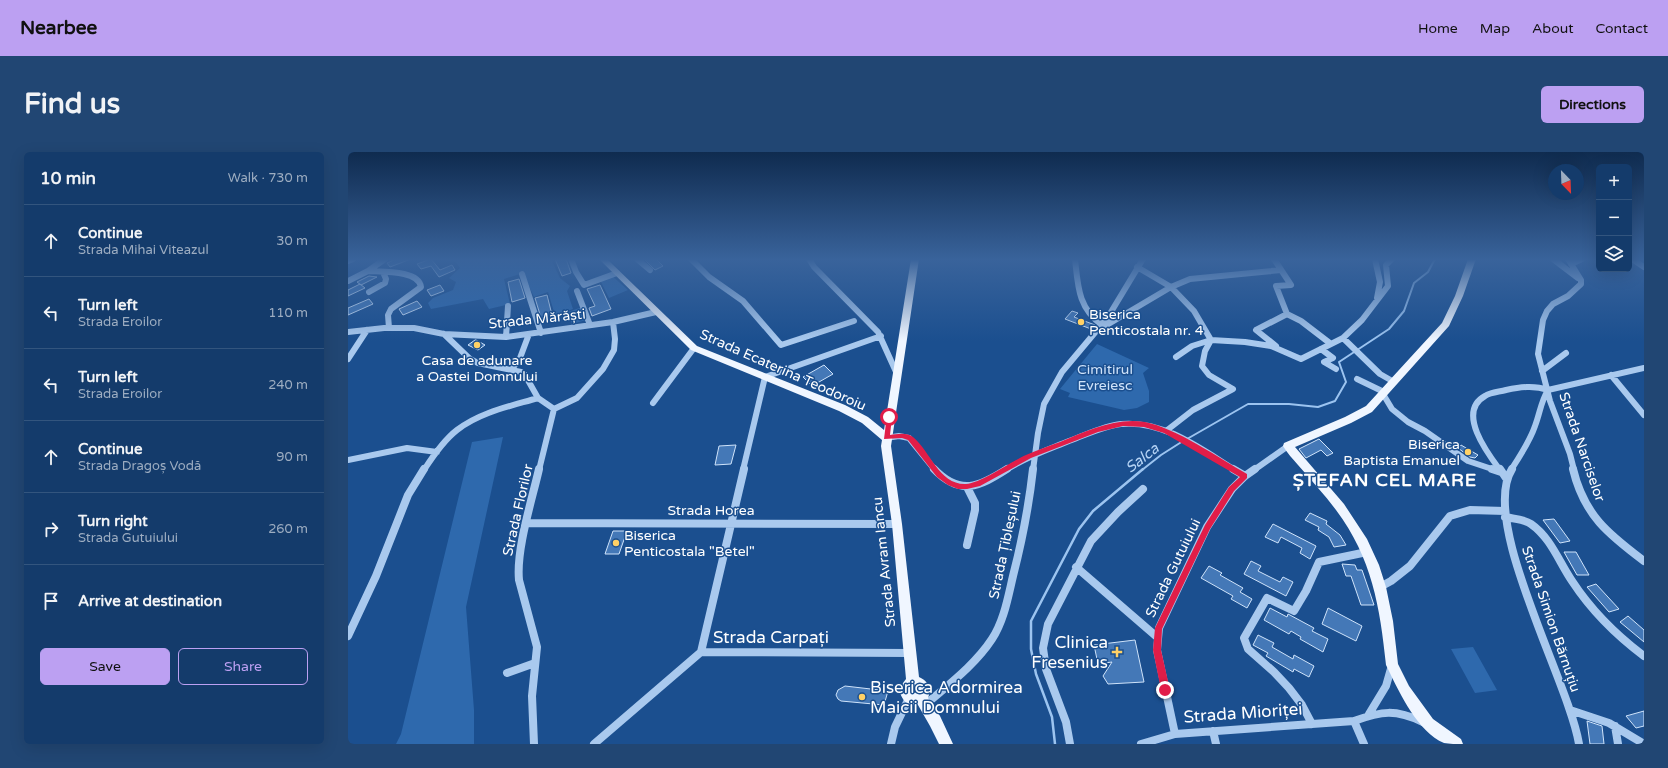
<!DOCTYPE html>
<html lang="en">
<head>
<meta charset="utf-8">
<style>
	:root { --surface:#143b6b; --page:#214673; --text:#f1f3f6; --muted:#9dadc1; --line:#33557e; --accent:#bca0f2 }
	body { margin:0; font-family:"Varela Round",sans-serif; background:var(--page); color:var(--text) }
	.controls { position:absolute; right:12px; top:12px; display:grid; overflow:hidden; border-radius:6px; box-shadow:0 4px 16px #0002 }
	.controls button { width:36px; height:36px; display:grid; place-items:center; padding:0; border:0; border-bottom:1px solid var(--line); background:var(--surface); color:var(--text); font:20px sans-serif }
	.compass { position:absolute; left:1200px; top:12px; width:36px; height:36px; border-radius:50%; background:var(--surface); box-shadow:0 4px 16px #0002; rotate:157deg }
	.stop { position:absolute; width:12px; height:12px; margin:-9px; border:3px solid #e11d48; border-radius:50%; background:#fff }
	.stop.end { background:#e11d48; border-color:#fff; box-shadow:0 1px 4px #0008 }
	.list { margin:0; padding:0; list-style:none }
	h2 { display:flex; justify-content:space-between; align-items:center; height:52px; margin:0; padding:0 16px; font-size:17px }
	h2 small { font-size:13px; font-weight:400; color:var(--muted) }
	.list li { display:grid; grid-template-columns:26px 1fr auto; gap:12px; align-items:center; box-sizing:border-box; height:72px; padding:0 16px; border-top:1px solid var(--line) }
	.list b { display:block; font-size:15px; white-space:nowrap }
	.list p { margin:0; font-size:13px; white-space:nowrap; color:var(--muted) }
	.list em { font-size:13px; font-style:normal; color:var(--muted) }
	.actions { display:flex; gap:8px; padding:12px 16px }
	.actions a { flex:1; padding:9px 0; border:1px solid var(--accent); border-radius:6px; text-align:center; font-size:14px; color:var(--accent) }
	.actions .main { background:var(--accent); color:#111 }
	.icon { flex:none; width:22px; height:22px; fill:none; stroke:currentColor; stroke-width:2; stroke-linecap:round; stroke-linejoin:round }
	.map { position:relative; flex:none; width:1296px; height:592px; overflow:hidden; border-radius:6px }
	header { display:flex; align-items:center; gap:24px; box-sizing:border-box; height:56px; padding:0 20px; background:var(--accent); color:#111 }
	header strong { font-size:19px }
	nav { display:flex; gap:22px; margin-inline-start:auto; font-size:14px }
	.intro { display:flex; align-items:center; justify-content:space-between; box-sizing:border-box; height:96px; padding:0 24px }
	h1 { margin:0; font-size:28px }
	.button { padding:10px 18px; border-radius:6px; background:var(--accent); color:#111; font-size:14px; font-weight:700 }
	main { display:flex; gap:24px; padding:0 24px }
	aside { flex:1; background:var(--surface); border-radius:6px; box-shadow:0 4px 16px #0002 }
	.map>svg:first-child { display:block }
	.green { fill:#2e69ad }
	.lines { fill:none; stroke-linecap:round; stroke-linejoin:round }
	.stream-far1 { stroke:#9cc4f0; stroke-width:2 }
	.stream { stroke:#9cc4f0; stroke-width:2.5 }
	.building { fill:#4478b7; stroke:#cfe3fa }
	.minor-far1 { stroke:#a9c9ee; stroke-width:6 }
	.minor { stroke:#a9c9ee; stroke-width:8 }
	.major { fill:#f0f6ff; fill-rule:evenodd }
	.route { fill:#e11d48 }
	.poi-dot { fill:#ffd166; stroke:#1b4f8f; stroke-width:1.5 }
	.labels { text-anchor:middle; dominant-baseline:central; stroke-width:3; stroke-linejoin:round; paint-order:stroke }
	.poi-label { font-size:14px; fill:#fff; stroke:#1b4f8f; text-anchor:start }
	.street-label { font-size:14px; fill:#fff; stroke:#1b4f8f }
	.park-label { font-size:14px; fill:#cfe3fa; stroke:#1b4f8f }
	.water-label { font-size:15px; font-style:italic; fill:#b5d3f5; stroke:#1b4f8f }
	.near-street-label { font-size:17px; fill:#fff; stroke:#1b4f8f }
	.near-poi-label { font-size:17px; fill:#fff; stroke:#1b4f8f; text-anchor:end }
	.district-label { font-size:18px; font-weight:bold; letter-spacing:1px; fill:#fff; stroke:#1b4f8f }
</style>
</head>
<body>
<header>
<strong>Nearbee</strong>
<nav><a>Home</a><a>Map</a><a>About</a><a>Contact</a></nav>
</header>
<div class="intro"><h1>Find us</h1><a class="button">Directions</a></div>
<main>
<aside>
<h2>10 min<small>Walk · 730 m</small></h2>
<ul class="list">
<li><svg class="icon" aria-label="ahead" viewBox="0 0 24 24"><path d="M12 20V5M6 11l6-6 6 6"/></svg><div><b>Continue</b><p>Strada Mihai Viteazul</p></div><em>30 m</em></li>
<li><svg class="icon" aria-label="left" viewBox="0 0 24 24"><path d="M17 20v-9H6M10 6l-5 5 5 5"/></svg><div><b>Turn left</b><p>Strada Eroilor</p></div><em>110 m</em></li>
<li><svg class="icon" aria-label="left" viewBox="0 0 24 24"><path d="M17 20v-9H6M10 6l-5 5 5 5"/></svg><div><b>Turn left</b><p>Strada Eroilor</p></div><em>240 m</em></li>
<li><svg class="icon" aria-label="ahead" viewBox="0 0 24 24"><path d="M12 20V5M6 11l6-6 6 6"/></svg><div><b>Continue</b><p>Strada Dragoș Vodă</p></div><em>90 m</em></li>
<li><svg class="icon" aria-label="right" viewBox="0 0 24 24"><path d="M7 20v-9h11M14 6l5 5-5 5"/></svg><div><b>Turn right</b><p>Strada Gutuiului</p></div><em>260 m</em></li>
<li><svg class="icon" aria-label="arrive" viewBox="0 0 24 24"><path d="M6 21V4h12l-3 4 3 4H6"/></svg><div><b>Arrive at destination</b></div></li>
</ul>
<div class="actions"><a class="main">Save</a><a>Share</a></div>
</aside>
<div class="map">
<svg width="1296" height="592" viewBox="0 0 1296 592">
	<rect width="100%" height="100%" fill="#1b4f8f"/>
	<path class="green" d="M89 107H203L212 126 222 134 219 139 225 157 207 163 200 140 186 145 175 121 156 127 162 152 141 157 135 147 83 157 80 151 85 146 105 138 108 130 101 126 112 116 108 110Z
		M263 123 280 138 261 146 252 128Z
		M234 155 238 168 224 172 220 160Z
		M749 192 801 216 795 221 801 239V250L789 256 776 258 720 245 722 241 712 237Z
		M155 285 118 455 126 558V592H48L53 582 124 290Z
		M1125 495 1149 538H1150L1127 541 1103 497Z"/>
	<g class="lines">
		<path class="stream-far1" d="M839 287 900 252H941L970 255 987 249 998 230 991 210 1041 177 1056 159 1066 131 1080 120 1087 107
			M794 318 813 303 835 289"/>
		<path class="stream" d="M707 592 704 565 688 522 683 497V469L731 377 745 359 795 317"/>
	</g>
	<path class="building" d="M48 107H63L42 115 39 111Z
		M83 107 92 118 104 113 107 118 91 125 83 114 73 117 69 112Z
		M207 107H218L223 121 214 124Z
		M296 107H308L315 114 307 118Z
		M21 124 29 125 13 133 9 130Z
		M171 127 177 146 164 150 160 130Z
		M12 132 17 136 0 144V138Z
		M92 133 96 139 83 144 79 138Z
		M252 133 263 157 244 164 241 156 247 154 239 137Z
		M199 143 204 163 193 166 187 146Z
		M21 147 25 152 0 163V156Z
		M69 149 74 155 55 163 51 157Z
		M724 159 730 161 726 165 747 173 743 177 717 167Z
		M127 188H128L137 193 130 198 120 193Z
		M476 213 485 222 464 234 455 225Z
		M971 287 985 301 979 304 973 298 958 306 951 297Z
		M388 293 383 312 367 313 371 294Z
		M1113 293 1130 303 1127 306 1122 305 1110 296Z
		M962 361 979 369 978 372 992 383 998 393 986 395 981 385 970 378 971 375 957 368Z
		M1206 367 1222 389 1212 391 1195 368Z
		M925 372 968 394 962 407 952 401 954 396 933 385 930 391 917 385Z
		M265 379H279L271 402H257Z
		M1216 400H1228L1241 423H1229Z
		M903 409 913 414 910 419 932 430 935 425 945 430 938 444 896 422Z
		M994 412 1007 413 1009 418H1014L1026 453H1013L1003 424H998Z
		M861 414 874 421 872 423 895 436 892 440 904 447 899 456 883 447 885 444 853 426Z
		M1248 432 1271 457 1261 460 1239 435Z
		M922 456 939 465 940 462 966 476 964 479 980 487 975 500 952 487 953 485 943 479 941 482 916 468Z
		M980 456 1014 474 1008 489 974 472Z
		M1280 464 1296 478V490L1272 470Z
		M910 483 926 491 924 495 945 507 946 503 966 514 961 525 946 517 945 520 918 504 920 501 905 493Z
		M787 488 796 530 760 532 755 524 764 510 750 512 746 493Z
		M497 534 540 539 536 553 493 549 490 547 488 543 490 538Z
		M1296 559V574L1288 576 1278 564Z
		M1239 569 1254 574 1256 592H1242Z"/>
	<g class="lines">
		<path class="minor-far1" d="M223 107 228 120 236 133 269 121
			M289 107 302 118
			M343 107 361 125 395 149 433 193 506 169
			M461 107 466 115 530 180 549 222
			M727 107C730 134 730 156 754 173
			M926 107 943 133 928 134 939 162 953 169 983 192
			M1027 107 1032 130 1029 146
			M1205 107 1230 126
			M1220 107 1233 128V132L1220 144 1205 152 1199 159 1195 168 1190 202 1202 249 1222 302 1226 318
			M1284 107 1296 115
			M0 109 5 107
			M1223 112 1234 107
			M20 119C34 120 71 118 73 135L43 157 40 163 41 176
			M174 122 193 181
			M0 129 20 119 37 107
			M229 139 242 173
			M21 140 37 131 38 127 35 120
			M752 177 823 135 789 115
			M0 180 36 176H66L96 182 158 185 265 170 308 160
			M96 182 122 207 130 211 173 220 177 223 190 246 206 257
			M158 185 160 154
			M995 186 1032 222 1046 230
			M863 188 846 159 823 135 842 127 933 118
			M928 194 908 178 939 162
			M973 197 985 206 976 210 988 217
			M828 205 844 194 863 188 897 190 923 194 953 207 995 186 1014 168 1040 134 1038 113 1044 107
			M0 207 19 178
			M164 217 172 206 181 182
			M1194 219 1218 201
			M1263 223 1296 263
			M1009 227 1036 240
			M1200 238 1296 216
			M1035 242 1044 257 1060 270 1077 279 1120 309 1147 318
			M305 251 346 196
			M206 257 229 246 255 217 266 198 267 187 265 170
			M818 279 845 258 885 237 861 223 854 214 857 199 863 188
			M538 286 551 284 561 286 587 318
			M0 308 59 296 89 300
			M76 318C85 304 96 288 109 278 132 260 163 254 190 246
			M191 318 206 257
			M395 318 417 225 533 184
			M658 318C678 305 699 298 721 289 738 283 755 274 773 272 816 268 853 297 887 318
			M685 318 690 281 696 252 714 220 760 165 795 107
			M906 318 940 294
			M1152 318C1140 302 1108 260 1137 244 1143 240 1151 240 1158 238 1172 235 1186 233 1200 238
			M1163 318C1172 304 1182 289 1187 274 1192 261 1193 249 1200 238"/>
		<path class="minor" d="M586 317C612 344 631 335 659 317
			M885 317 897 324
			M1144 317 1153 320
			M1152 317 1158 326
			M1164 317C1131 369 1221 530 1231 592
			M1225 317C1236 363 1260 382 1296 409
			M619 335 627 351V358L619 393
			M1157 365C1166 367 1176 367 1183 372 1203 386 1211 410 1224 429 1243 458 1268 483 1296 504
			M178 371 549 372
			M728 415 809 485
			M1032 435 1043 429 1062 414 1102 364 1122 358 1157 359
			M0 484 28 424 60 343 76 317
			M353 500 396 317
			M159 521 187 511
			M577 553C600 533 627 513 644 487 656 469 660 445 665 424 674 389 681 353 685 317
			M1222 558 1261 571 1296 592
			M1021 562 1038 534 1044 513
			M1006 569 1016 592
			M964 572 954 553 941 536 926 520 900 497 896 486 919 446 946 459 958 439 971 410 1019 400
			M1267 574 1270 592
			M865 579 868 592
			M827 582 809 498 811 476 859 375 884 337 897 324 907 317
			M186 592 184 544 189 495 171 428C168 397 184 348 191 317
			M246 592 353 500 562 501
			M543 592 547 575 561 546
			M722 592 718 570 698 517 695 496 700 472 743 389 770 360 795 337
			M793 592 827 582 1006 569C1034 559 1047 557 1075 570"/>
		<path class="major" d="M251 107H259L349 194 497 253 520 265 536 278 563 107H571L543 294 554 372 571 525C580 529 584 536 580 546L592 564 605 592H591L582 574 570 553C560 555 555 549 552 541L555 531 558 527 544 372 533 294 534 288 514 271 491 259 343 198ZM566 537 569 538 567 541 565 540Z
			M1120 107H1128L1115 144 1101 174 1024 260 1003 271 947 295 996 352 1019 387 1031 413 1038 435 1045 469 1050 512 1061 534 1085 567 1113 587 1115 592C1109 592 1101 592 1096 591 1070 580 1052 542 1040 517L1038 513C1032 455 1024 406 988 358 976 342 963 328 950 313 945 307 939 301 935 294L936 291 997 265 1018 254 1094 171 1107 144Z"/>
	</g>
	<linearGradient id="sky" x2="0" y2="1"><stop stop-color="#0f2b4f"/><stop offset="0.57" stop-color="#39639b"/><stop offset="1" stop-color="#39639b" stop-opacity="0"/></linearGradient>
	<rect width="1296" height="189" fill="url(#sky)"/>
	<path class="route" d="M539 263H543L544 265 542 283C549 282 559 280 565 285 583 300 591 333 618 332 634 331 662 310 678 303 689 298 701 294 712 290 738 279 768 265 797 270 828 276 871 306 899 322V326L886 339 862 377 814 477 813 498 822 538 820 541H814L813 538 805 498 807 476 857 373 881 335 892 325 816 281 796 275 775 274 750 280 683 306 632 334 619 337H610L600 333 589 325 560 288 554 286 536 287Z"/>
	<g class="poi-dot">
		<circle cx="733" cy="170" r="4"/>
		<circle cx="129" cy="193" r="4"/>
		<circle cx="1120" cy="300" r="4"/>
		<circle cx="268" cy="391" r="4"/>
		<path d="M767 494h4v4h4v4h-4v4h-4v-4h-4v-4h4z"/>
		<circle cx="514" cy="545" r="4"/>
	</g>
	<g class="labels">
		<g class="poi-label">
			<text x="741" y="162">Biserica<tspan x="741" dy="16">Penticostala nr. 4</tspan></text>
			<text x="129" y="208" text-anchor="middle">Casa de adunare<tspan x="129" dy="16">a Oastei Domnului</tspan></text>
			<text x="1112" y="292" text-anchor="end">Biserica<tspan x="1112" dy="16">Baptista Emanuel</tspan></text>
			<text x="276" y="383">Biserica<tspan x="276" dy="16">Penticostala "Betel"</tspan></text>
		</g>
		<g class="street-label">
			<text transform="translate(189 167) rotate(-6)">Strada Mărăști</text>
			<text transform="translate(435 218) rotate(24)">Strada Ecaterina Teodoroiu</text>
			<text transform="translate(1234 295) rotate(71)">Strada Narciselor</text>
			<text transform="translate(170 358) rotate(-77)">Strada Florilor</text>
			<text x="363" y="358">Strada Horea</text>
			<text transform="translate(657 393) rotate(-78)">Strada Țibleșului</text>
			<text transform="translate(536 410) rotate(-96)">Strada Avram Iancu</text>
			<text transform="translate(825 416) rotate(-64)">Strada Gutuiului</text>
			<text transform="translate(1203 467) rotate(71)">Strada Simion Bărnuțiu</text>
		</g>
		<g class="park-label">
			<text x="757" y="217">Cimitirul<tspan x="757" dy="16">Evreiesc</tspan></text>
		</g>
		<g class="water-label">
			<text transform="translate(794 306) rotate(-38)">Salca</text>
		</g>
		<g class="near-street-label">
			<text x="423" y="485">Strada Carpați</text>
			<text transform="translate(895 561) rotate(-4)">Strada Mioriței</text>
		</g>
		<g class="near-poi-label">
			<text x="760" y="490">Clinica<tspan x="760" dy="20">Fresenius</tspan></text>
			<text x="522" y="535" text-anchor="start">Biserica Adormirea<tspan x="522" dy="20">Maicii Domnului</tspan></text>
		</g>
		<g class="district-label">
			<text x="1037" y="328">ȘTEFAN CEL MARE</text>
		</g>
	</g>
</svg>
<div class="controls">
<button>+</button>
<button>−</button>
<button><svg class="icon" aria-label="layers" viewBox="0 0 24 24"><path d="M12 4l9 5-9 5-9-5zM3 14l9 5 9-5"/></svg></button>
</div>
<svg class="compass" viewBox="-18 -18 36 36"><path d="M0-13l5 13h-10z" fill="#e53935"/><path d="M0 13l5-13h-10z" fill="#9dadc1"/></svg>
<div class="stop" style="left:541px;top:265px"></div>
<div class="stop end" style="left:817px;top:538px"></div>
</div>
</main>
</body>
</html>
